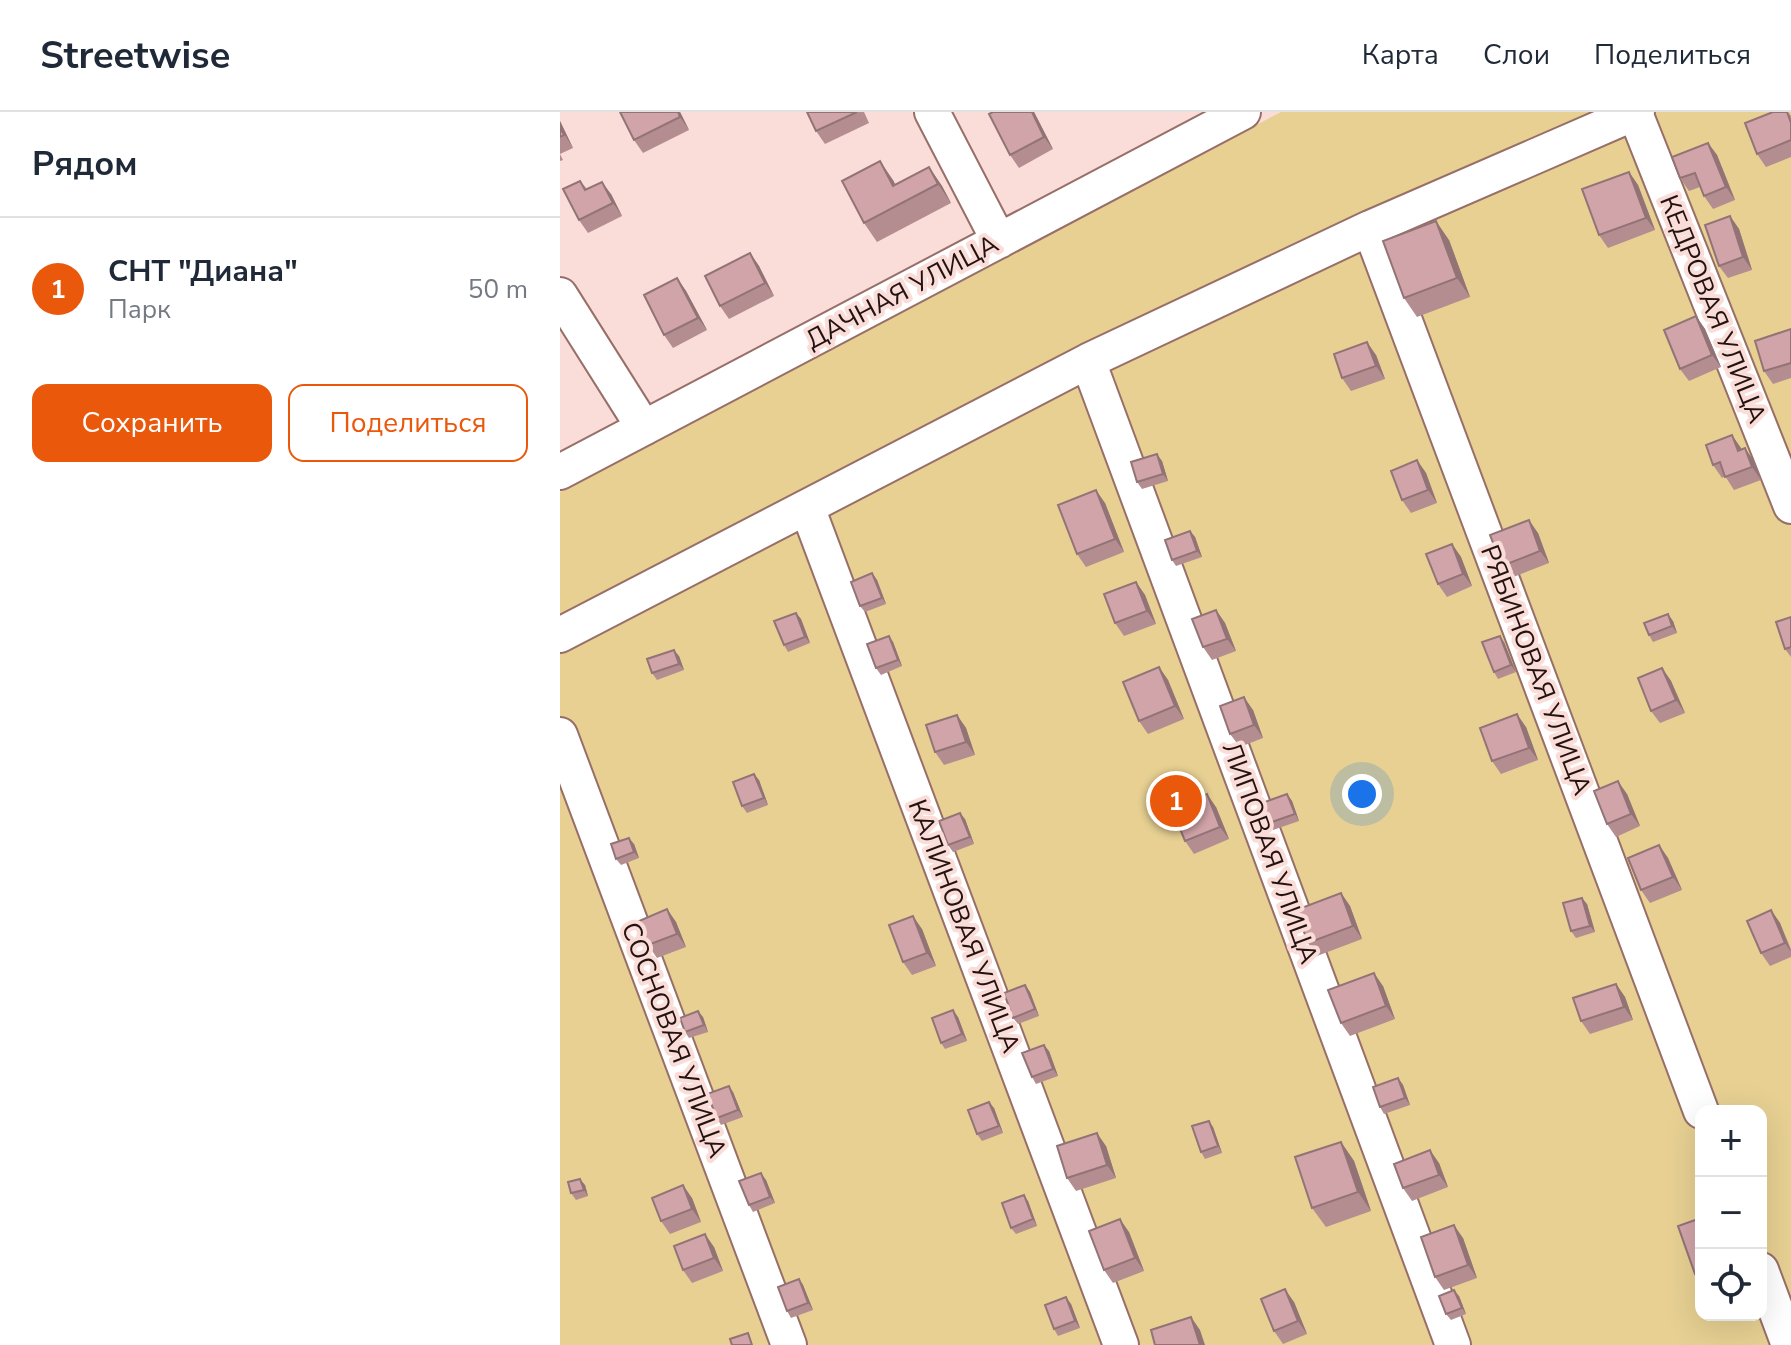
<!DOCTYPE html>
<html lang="ru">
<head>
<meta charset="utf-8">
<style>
	:root { --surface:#fff; --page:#f2f2f3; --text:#1f2937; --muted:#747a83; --line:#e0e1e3; --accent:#ea580c }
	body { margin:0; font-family:"Nunito Sans",sans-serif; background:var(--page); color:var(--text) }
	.controls { position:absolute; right:24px; bottom:24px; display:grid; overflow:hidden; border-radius:16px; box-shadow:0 8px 32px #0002 }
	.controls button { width:72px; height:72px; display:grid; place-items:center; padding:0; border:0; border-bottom:2px solid var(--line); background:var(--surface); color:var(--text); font:40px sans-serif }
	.you { position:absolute; left:802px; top:682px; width:28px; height:28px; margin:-20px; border:6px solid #fff; border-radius:50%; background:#1a73e8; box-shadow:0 0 0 12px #1a73e833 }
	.badge { display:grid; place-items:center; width:52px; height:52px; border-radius:50%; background:var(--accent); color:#fff; font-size:26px; font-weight:700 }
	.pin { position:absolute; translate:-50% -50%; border:4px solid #fff; box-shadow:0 2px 8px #0006 }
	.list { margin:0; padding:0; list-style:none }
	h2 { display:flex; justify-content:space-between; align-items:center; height:104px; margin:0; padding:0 32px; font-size:34px }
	h2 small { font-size:26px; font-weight:400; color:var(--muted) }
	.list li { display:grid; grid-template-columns:52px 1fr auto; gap:24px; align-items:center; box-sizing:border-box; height:144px; padding:0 32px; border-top:2px solid var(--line) }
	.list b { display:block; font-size:30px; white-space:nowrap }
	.list p { margin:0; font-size:26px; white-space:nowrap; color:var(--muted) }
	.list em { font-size:26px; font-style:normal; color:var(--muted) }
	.actions { display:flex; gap:16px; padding:24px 32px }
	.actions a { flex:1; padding:18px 0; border:2px solid var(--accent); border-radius:16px; text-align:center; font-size:28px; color:var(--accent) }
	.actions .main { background:var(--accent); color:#fff }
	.icon { flex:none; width:44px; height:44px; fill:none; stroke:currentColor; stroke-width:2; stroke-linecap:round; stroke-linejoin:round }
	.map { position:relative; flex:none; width:1231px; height:1233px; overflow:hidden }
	header { display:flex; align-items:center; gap:48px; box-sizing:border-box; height:112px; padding:0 40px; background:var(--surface); border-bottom:2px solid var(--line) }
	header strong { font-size:38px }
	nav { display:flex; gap:44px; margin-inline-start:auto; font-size:28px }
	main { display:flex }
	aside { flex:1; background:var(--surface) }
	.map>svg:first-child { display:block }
	.green { fill:#e7d092; fill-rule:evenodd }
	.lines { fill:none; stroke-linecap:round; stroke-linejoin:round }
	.minor-casing { stroke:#986f68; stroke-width:38 }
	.minor { stroke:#fff; stroke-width:34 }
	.wall { fill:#b48d91 }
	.shaded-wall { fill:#927376 }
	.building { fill:#d1a4a9; stroke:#927376; stroke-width:2 }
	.labels { text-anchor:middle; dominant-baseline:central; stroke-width:8; stroke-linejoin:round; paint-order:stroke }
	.street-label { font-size:26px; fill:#221310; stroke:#faddd8 }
</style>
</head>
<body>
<header>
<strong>Streetwise</strong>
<nav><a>Карта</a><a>Слои</a><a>Поделиться</a></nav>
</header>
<main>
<aside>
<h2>Рядом<small></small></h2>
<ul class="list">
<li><span class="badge">1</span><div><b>СНТ &quot;Диана&quot;</b><p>Парк</p></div><em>50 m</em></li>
</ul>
<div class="actions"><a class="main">Сохранить</a><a>Поделиться</a></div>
</aside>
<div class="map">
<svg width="1231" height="1233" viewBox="0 0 1231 1233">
	<rect width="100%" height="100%" fill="#faddd8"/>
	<path class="green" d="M721 0H1231V1233H0V380ZM1141 999H1201V1203H1141Z"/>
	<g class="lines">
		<g class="minor-casing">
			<path id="minor" d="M372 0 439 129
				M1075 1 1231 394
				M810 116 1141 999
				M0 183 84 316
				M528 249 893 1233
				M0 360 683 0
				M247 395 561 1233
				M0 523 528 249 810 116 1077 0
				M0 623 229 1233
				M1201 1158 1229 1233"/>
		</g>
		<use href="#minor" class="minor"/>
	</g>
	<path class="wall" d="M60 0H120L129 18 83 41 74 28Z
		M247 0H304L309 11 265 32 256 19Z
		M474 0 493 37 459 56 450 43Z
		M1228 0 1231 4V45L1206 55 1197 42Z
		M0 9 13 36 0 42 3 48 0 49Z
		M1148 31 1157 43 1175 88 1153 97 1144 84 1140 75 1129 79 1120 66Z
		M369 55 382 74 391 91 317 130 304 111 333 68 335 73Z
		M1069 60 1078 73 1095 118 1048 136 1039 123Z
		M20 69 27 77 51 82 62 104 28 121 19 108Z
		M1170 104 1179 117 1192 158 1168 166 1159 154Z
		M889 128 910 185 857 205 844 186Z
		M190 141 199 154 214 184 169 207 160 194Z
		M117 166 126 179 147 218 113 236 104 223Z
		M1136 204 1145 217 1161 255 1129 269 1120 257Z
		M1231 217V266L1213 272 1204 259Z
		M816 243 825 267 791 279 782 266Z
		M1181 337 1194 349 1201 368 1174 378 1165 364 1162 366 1153 353Z
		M857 348 866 361 877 391 851 401 842 388Z
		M602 349 608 369 582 377 577 370Z
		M545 391 564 440 526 455 517 442Z
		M630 419 635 425 642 445 616 454 612 448Z
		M978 421 989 451 951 466 942 454Z
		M892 432 901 445 912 474 887 485 878 472Z
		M312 461 317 468 326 492 305 500 300 494Z
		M576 470 585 483 596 512 564 524 555 511Z
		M656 498 665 511 676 539 652 548 643 535Z
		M236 501 241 507 250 531 228 540 224 533Z
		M1231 505V545L1225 537Z
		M1113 509 1117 521 1093 530 1089 523Z
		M329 524 333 530 342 554 321 563 316 556Z
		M944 530 956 560 938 567 934 560Z
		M119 544 124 558 97 568 92 561Z
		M599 555 608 568 624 607 588 622 579 609Z
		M1102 556 1111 569 1125 601 1100 611 1091 599Z
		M693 598 703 626 680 635 670 622Z
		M397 603 406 616 415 643 384 653 375 640Z
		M966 615 978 648 941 662 932 649Z
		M199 668 208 693 187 701 182 694Z
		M727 682 732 689 739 709 713 718 709 711Z
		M1067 682 1080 714 1056 725 1047 712Z
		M656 695 669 727 634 742 625 729Z
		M405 707 414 732 393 740 388 733Z
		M74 732 79 746 61 753 56 747Z
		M1099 733 1108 746 1122 778 1090 791 1081 778Z
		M781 781 790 794 802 827 757 844 748 831Z
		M1027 792 1035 820 1016 826 1011 819Z
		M107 797 116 810 126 835 97 846 88 833Z
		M1211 798 1220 811 1231 837V845L1210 854 1201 841Z
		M362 817 376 854 352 863 343 850Z
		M1056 872 1065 885 1073 908 1030 922 1021 909Z
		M465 873 470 880 479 904 458 912 453 906Z
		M823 874 835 907 790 924 781 911Z
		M143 905 148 920 129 926 125 920Z
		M398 905 407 929 385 937 381 931Z
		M489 939 498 964 476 972 472 965Z
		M838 966 843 973 850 993 824 1002 820 995Z
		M173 980 183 1005 161 1013 157 1006Z
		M434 996 443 1021 422 1029 417 1022Z
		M653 1015 662 1041 645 1047 641 1040Z
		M781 1030 794 1049 811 1099 766 1115 752 1096Z
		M546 1034 556 1066 516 1079 507 1066Z
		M879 1051 888 1075 852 1089 843 1076Z
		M206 1068 215 1091 193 1100 189 1093Z
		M25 1073 28 1084 16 1088 11 1081Z
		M132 1086 141 1110 110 1122 101 1109Z
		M468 1089 477 1114 456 1122 451 1116Z
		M1141 1106V1171L1135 1162Z
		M569 1120 584 1159 553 1171 544 1158Z
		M903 1126 917 1166 884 1178 875 1165Z
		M154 1135 163 1159 132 1171 123 1158Z
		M239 1167 243 1173 253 1198 231 1206 227 1199Z
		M899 1184 906 1202 891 1208 886 1202Z
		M734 1190 747 1222 723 1232 714 1219Z
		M511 1192 520 1216 498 1224 494 1217Z"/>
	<path class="shaded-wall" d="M118 0H120L129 18 120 5Z
		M472 0H474L493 37 484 25Z
		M0 9 13 36 0 15Z
		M1148 31 1157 43 1175 88 1166 75Z
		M320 49 333 68 346 93 333 74Z
		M369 55 382 74 391 91 378 72Z
		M1069 60 1078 73 1095 118 1086 106Z
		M42 70 51 82 62 104 53 91Z
		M1170 104 1179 117 1192 158 1183 145Z
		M876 109 889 128 910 185 897 166Z
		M190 141 199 154 214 184 205 171Z
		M117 166 126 179 147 218 138 206Z
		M1136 204 1145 217 1161 255 1152 243Z
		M807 230 816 243 825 267 816 254Z
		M1172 323 1181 336 1187 352 1178 339Z
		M1185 336 1194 349 1201 368 1192 355Z
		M597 342 602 349 608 369 603 362Z
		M857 348 866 361 877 391 868 378Z
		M536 378 545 391 564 440 555 427Z
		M969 408 978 421 989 451 980 439Z
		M630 419 635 425 642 445 637 439Z
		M892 432 901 445 912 474 903 462Z
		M312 461 317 468 326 492 322 486Z
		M576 470 585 483 596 512 587 499Z
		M656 498 665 511 676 539 667 527Z
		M236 501 241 507 250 531 245 525Z
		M1108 502 1113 509 1117 521 1112 514Z
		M329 524 333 530 342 554 338 548Z
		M940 524 944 530 956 560 951 553Z
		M114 538 119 544 124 558 119 552Z
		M599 555 608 568 624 607 615 594Z
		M1102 556 1111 569 1125 601 1116 588Z
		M684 585 693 598 703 626 694 613Z
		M957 602 966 615 978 648 969 636Z
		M397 603 406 616 415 643 406 630Z
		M194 662 199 668 208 693 204 686Z
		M1058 669 1067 682 1080 714 1071 702Z
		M647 682 656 695 669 727 660 715Z
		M727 682 732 689 739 709 735 702Z
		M400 701 405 707 414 732 410 725Z
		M69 726 74 732 79 746 74 740Z
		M1099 733 1108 746 1122 778 1113 765Z
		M781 781 790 794 802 827 793 814Z
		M1022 786 1027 792 1035 820 1030 814Z
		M107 797 116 810 126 835 117 822Z
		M1211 798 1220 811 1231 840 1225 831Z
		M353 804 362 817 376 854 367 841Z
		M814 861 823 874 835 907 826 894Z
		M1056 872 1065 885 1073 908 1064 895Z
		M465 873 470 880 479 904 475 897Z
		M393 898 398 905 407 929 402 922Z
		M138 899 143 905 148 920 144 913Z
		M484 933 489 939 498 964 493 957Z
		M838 966 843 973 850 993 845 986Z
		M169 974 173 980 183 1005 178 998Z
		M429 990 434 996 443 1021 439 1014Z
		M649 1009 653 1015 662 1041 658 1034Z
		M537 1021 546 1034 556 1066 547 1053Z
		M781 1030 794 1049 811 1099 798 1080Z
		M870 1038 879 1051 888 1075 879 1063Z
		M201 1061 206 1068 215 1091 210 1085Z
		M20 1067 25 1073 28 1084 24 1078Z
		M123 1073 132 1086 141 1110 132 1097Z
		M464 1083 468 1089 477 1114 473 1107Z
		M560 1107 569 1120 584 1159 575 1146Z
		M894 1113 903 1126 917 1166 908 1153Z
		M145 1122 154 1135 163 1159 154 1146Z
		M239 1167 243 1173 253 1198 248 1191Z
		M725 1177 734 1190 747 1222 738 1209Z
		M894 1178 899 1184 906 1202 902 1196Z
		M506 1185 511 1192 520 1216 515 1209Z
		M631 1205 640 1218 645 1233H640Z"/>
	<path class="building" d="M60 0H118L120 5 74 28Z
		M247 0H297L256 19Z
		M433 0H472L484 25 450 43 429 2Z
		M1213 0H1227L1231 11V28L1197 42 1185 11Z
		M0 15 4 23 0 25Z
		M1148 31 1166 75 1144 84 1135 61 1120 66 1112 45Z
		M320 49 333 74 369 55 378 72 304 111 282 69Z
		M1069 60 1086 106 1039 123 1022 77Z
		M20 69 25 78 42 70 53 91 19 108 3 77Z
		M1170 104 1183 145 1159 154 1145 113Z
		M876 109 897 166 844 186 823 129Z
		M190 141 205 171 160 194 145 164Z
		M117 166 138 206 104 223 84 183Z
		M1136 204 1152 243 1120 257 1104 218Z
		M1231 217V251L1204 259 1195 229Z
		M807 230 816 254 782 266 774 242Z
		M1172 323 1178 339 1185 336 1192 355 1165 365 1160 350 1153 353 1146 333Z
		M597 342 603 362 577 370 571 350Z
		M857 348 868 378 842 388 831 359Z
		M536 378 555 427 517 442 498 393Z
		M969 408 980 439 942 454 930 423Z
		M630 419 637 439 612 448 605 428Z
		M892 432 903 462 878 472 866 442Z
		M312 461 322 486 300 494 291 470Z
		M576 470 587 499 555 511 544 482Z
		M656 498 667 527 643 535 632 507Z
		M236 501 245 525 224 533 214 509Z
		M1108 502 1112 514 1089 523 1084 511Z
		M1231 505V535L1225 537 1216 510Z
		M329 524 338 548 316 556 307 532Z
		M940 524 951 553 934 560 922 530Z
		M114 538 119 552 92 561 87 547Z
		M599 555 615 594 579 609 563 570Z
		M1102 556 1116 588 1091 599 1078 566Z
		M684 585 694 613 670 622 660 594Z
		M957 602 969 636 932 649 920 616Z
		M397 603 406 630 375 640 366 613Z
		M194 662 204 686 182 694 173 670Z
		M1058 669 1071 702 1047 712 1034 679Z
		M647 682 660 715 625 729 612 697Z
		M727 682 735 702 709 711 702 691Z
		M400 701 410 725 388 733 379 709Z
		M69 726 74 740 56 747 51 732Z
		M1099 733 1113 765 1081 778 1068 746Z
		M781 781 793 814 748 831 736 798Z
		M1022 786 1030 814 1011 819 1003 791Z
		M107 797 117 822 88 833 79 809Z
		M1211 798 1225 831 1201 841 1187 809Z
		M353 804 367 841 343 850 329 813Z
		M814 861 826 894 781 911 768 878Z
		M1056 872 1064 895 1021 909 1013 886Z
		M465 873 475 897 453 906 444 881Z
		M393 898 402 922 381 931 372 906Z
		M138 899 144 913 125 920 120 906Z
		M484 933 493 957 472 965 462 941Z
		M838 966 845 986 820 995 813 975Z
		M169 974 178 998 157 1006 147 982Z
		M429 990 439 1014 417 1022 408 998Z
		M649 1009 658 1034 641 1040 632 1014Z
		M537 1021 547 1053 507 1066 497 1034Z
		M781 1030 798 1080 752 1096 735 1045Z
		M870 1038 879 1063 843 1076 834 1052Z
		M201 1061 210 1085 189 1093 179 1069Z
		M20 1067 24 1078 11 1081 8 1070Z
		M123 1073 132 1097 101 1109 92 1086Z
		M464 1083 473 1107 451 1116 442 1091Z
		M1141 1106V1160L1135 1162 1118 1114Z
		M560 1107 575 1146 544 1158 529 1119Z
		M894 1113 908 1153 875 1165 861 1125Z
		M145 1122 154 1146 123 1158 114 1134Z
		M239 1167 248 1191 227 1199 218 1175Z
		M725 1177 738 1209 714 1219 701 1187Z
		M894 1178 902 1196 886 1202 879 1184Z
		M506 1185 515 1209 494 1217 485 1193Z
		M631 1205 640 1233H595L591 1218Z
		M188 1221 192 1233H172L170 1227Z"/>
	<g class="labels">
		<g class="street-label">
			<text transform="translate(342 180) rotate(-28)">ДАЧНАЯ УЛИЦА</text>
			<text transform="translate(1153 197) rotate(68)">КЕДРОВАЯ УЛИЦА</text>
			<text transform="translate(976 558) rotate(69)">РЯБИНОВАЯ УЛИЦА</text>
			<text transform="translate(710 741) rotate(70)">ЛИПОВАЯ УЛИЦА</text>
			<text transform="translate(404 814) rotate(69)">КАЛИНОВАЯ УЛИЦА</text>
			<text transform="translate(114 928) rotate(69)">СОСНОВАЯ УЛИЦА</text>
		</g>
	</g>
</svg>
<div class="controls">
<button>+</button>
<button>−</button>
<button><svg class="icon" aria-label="locate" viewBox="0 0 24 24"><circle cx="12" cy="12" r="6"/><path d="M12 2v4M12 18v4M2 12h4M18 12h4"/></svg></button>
</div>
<div class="you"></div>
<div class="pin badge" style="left:616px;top:689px">1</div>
</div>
</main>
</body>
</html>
